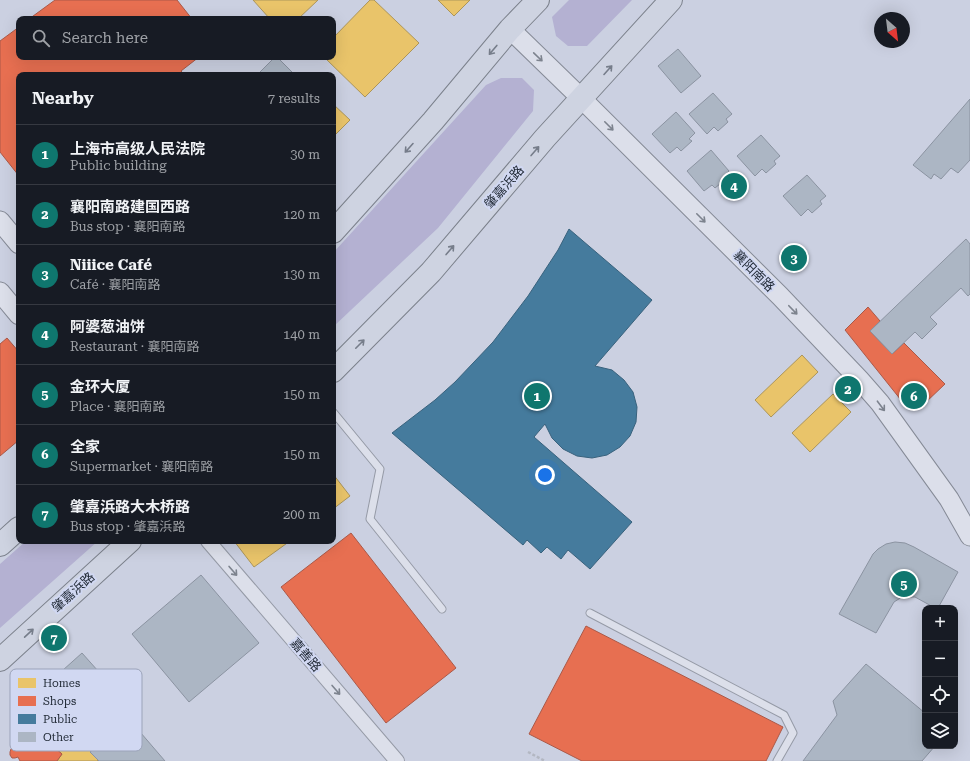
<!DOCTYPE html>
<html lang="en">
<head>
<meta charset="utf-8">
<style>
	:root { --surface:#171b24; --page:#20242c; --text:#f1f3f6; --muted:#9ea1a6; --line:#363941; --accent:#0f766e }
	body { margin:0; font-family:"Roboto Serif","Noto Sans SC",serif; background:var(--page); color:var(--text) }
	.controls { position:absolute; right:12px; bottom:12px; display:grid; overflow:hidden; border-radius:8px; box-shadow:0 4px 16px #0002 }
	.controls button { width:36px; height:36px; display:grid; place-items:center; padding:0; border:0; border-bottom:1px solid var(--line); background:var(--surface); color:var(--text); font:20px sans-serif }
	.compass { position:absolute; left:874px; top:12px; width:36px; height:36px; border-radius:50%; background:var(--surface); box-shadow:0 4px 16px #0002; rotate:152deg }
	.you { position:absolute; left:545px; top:475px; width:14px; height:14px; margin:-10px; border:3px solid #fff; border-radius:50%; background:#1a73e8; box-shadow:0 0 0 6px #1a73e833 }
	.badge { display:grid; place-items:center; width:26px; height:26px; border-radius:50%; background:var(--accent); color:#fff; font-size:13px; font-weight:700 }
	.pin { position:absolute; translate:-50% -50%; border:2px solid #fff; box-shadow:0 1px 4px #0006 }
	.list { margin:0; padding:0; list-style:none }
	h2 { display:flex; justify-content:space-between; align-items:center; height:52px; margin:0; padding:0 16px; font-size:17px }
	h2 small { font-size:13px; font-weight:400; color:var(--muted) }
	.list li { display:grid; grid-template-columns:26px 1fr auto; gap:12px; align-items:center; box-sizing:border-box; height:60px; padding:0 16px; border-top:1px solid var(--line) }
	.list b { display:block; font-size:15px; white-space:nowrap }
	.list p { margin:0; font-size:13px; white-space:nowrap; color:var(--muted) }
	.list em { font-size:13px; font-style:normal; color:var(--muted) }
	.icon { flex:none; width:22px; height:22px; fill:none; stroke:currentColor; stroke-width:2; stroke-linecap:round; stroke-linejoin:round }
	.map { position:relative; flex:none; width:970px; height:761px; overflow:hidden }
	.search { position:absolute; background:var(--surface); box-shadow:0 4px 16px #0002; left:16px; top:16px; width:320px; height:44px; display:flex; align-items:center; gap:10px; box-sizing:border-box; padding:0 14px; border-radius:8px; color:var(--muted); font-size:15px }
	.panel { position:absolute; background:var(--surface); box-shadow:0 4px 16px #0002; left:16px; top:72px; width:320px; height:472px; border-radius:8px }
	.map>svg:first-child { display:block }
	.green { fill:#b4b1d2 }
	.homes { fill:#e9c46a; stroke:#ac955a }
	.shops { fill:#e76f51; stroke:#ab5948 }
	.public { fill:#457b9d; stroke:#39627d }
	.building { fill:#acb6c4; stroke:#8b93a1 }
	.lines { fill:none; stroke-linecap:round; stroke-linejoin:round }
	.lane-casing { stroke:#959aa6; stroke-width:9 }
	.street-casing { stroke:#959aa6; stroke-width:16 }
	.secondary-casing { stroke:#858a96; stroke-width:21 }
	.primary-casing { stroke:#7b808b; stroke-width:24 }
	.path { stroke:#b3b7c2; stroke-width:2.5; stroke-dasharray:3 2; stroke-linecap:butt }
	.lane { stroke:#dcdfea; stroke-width:7 }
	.street { stroke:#dcdfea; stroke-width:14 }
	.secondary { stroke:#dcdfea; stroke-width:19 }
	.primary { stroke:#ced3e1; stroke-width:22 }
	.oneway { stroke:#767d8a }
	.oneway2 { stroke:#7d838e }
	.labels { text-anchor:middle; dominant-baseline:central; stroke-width:4; stroke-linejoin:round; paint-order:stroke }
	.street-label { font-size:13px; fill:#1e2733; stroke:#d1d8f2 }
	.key { fill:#d1d8f2; stroke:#9ba3b9; stroke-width:1 }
	.key-label { font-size:11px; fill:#1e2733 }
</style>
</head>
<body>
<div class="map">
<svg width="970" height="761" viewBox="0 0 970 761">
	<rect width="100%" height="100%" fill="#cbd0e1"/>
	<path class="green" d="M569 0H632L587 46H568L556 36 552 17Z
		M501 78H522L534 90 533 111 438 228 333 327V253L486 85Z
		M26 541H98L0 628V564Z"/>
	<path class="homes" d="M253 0H318L298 19H270Z
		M370 0H374L419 43 365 97 324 57H333V38Z
		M438 0H470L454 16Z
		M333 104 350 120 333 137Z
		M802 355 818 372 771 417 755 400Z
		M833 394 851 412 810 452 792 433Z
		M333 474 350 496 333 509Z
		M234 541H290L254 567Z
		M86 717 105 739 90 752 98 760 97 761H57L62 754 54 747Z"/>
	<path class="shops" d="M55 0H177L192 19H29Z
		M19 27V57H199L181 71 185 75H19V176L0 152V41Z
		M868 307 880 321 870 331 892 354 904 343 945 384 924 404 916 406 909 405 901 400 845 330Z
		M7 338 19 352V440L0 456V344Z
		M351 533 456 668 386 723 281 587Z
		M586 626 783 727 766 761H582L529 734Z
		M53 679 86 717 54 747 62 754 57 761H20L18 757 15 758H12L10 755V752L11 749 19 746 17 739 18 727 23 708 35 694Z"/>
	<path class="public" d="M569 229 652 300 595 366 612 370 624 380 633 392 637 407 636 422 630 436 620 447 607 455 592 458 577 456 563 449 552 438 545 424 534 437 632 522 590 569 568 550 561 559 547 547 541 553 527 540 523 545 392 433 435 400 455 382 493 342 528 296 558 250Z"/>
	<path class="building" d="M678 49 701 76 681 93 658 66Z
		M275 57H277L295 75H257Z
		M713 93 732 114 726 119 728 122 718 131 714 127 707 134 689 114Z
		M970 99V160L958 173 951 168 941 179 934 174 931 179 913 165Z
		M676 112 695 133 689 139 692 141 681 151 677 147 670 153 652 134Z
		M761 135 780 156 774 161 776 164 766 173 762 169 755 176 737 156Z
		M711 150 729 171 723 177 726 179 715 188 712 185 704 191 687 171Z
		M807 175 826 196 820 201 822 204 812 213 808 209 801 216 783 196Z
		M966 239 970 244V294L968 296 961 288 930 317 937 324 922 339 915 332 892 354 870 331Z
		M895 542 905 543 914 547 958 572 938 608H935L915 597H902L894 602 876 633 839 614 873 554 878 549 886 544Z
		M201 575 259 643 189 702 132 634Z
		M82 653 123 699 116 704 165 761H99L90 752 105 739 53 679Z
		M866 664 925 713V746H935L922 761H803L837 715 833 701Z"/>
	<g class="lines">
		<g class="lane-casing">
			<path id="lane" d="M333 412 380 469 370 519 442 609
				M590 613 784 715 793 733 777 761"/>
		</g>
		<g class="street-casing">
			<path id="street" d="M208 541 397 761"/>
		</g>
		<g class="secondary-casing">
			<path id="secondary" d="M510 29 582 99 780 296 859 379 880 403 949 499 970 536
				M0 221 19 244
				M0 292 19 315"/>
		</g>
		<g class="primary-casing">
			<path id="primary" d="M333 232 433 121 510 29 538 0
				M333 371 431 272 545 138 671 0
				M0 545 19 528
				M0 660 130 541"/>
		</g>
		<path class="path" d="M528 752 545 761"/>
		<use href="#lane" class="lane"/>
		<use href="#street" class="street"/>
		<use href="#secondary" class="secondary"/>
		<use href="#primary" class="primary"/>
	</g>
	<defs><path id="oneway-shaft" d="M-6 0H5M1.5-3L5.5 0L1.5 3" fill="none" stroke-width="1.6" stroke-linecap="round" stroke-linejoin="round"/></defs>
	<g class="oneway">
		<use href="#oneway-shaft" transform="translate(493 50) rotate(130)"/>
		<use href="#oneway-shaft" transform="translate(608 70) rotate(-48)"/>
		<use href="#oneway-shaft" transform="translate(409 148) rotate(132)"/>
		<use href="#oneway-shaft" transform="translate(535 151) rotate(-49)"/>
		<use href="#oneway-shaft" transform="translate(450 250) rotate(-49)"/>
		<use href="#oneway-shaft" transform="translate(360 344) rotate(-45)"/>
		<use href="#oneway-shaft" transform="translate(29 633) rotate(-43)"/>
	</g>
	<g class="oneway2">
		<use href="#oneway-shaft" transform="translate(538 57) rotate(44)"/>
		<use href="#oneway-shaft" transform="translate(609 126) rotate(45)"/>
		<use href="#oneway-shaft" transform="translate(701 218) rotate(45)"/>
		<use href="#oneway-shaft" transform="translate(793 310) rotate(46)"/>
		<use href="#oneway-shaft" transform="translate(881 406) rotate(53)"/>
		<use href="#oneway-shaft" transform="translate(233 571) rotate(49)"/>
		<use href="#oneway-shaft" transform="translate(336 690) rotate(49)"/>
	</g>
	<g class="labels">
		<g class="street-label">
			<text transform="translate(504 187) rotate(-49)">肇嘉浜路</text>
			<text transform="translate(754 271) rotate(45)">襄阳南路</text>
			<text transform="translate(73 592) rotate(-42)">肇嘉浜路</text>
			<text transform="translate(306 655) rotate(49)">嘉善路</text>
		</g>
	</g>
	<rect x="10" y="669" width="132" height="82" rx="6" class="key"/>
	<rect x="18" y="678" width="18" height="10" fill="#e9c46a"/>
	<rect x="18" y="696" width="18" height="10" fill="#e76f51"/>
	<rect x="18" y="714" width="18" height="10" fill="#457b9d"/>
	<rect x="18" y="732" width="18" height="10" fill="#acb6c4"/>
	<g class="key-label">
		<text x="43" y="687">Homes</text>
		<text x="43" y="705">Shops</text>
		<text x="43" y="723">Public</text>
		<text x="43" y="741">Other</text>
	</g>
</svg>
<div class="controls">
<button>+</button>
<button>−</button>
<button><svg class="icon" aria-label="locate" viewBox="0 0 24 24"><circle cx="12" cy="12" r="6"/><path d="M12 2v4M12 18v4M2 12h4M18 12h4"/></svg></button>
<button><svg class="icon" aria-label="layers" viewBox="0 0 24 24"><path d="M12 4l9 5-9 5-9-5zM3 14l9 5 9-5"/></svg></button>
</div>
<svg class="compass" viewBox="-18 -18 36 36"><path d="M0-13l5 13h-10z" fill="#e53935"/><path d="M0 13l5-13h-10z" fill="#9ea1a6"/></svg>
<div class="you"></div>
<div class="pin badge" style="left:537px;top:396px">1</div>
<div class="pin badge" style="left:848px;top:389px">2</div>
<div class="pin badge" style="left:794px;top:258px">3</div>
<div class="pin badge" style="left:734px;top:186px">4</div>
<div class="pin badge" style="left:904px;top:584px">5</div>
<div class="pin badge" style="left:914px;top:396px">6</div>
<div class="pin badge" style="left:54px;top:638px">7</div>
<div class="search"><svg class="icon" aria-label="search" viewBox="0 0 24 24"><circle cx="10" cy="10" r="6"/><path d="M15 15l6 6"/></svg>Search here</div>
<section class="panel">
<h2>Nearby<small>7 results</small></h2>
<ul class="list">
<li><span class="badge">1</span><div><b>上海市高级人民法院</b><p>Public building</p></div><em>30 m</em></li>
<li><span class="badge">2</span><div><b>襄阳南路建国西路</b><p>Bus stop · 襄阳南路</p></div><em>120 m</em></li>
<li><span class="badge">3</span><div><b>Niiice Café</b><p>Café · 襄阳南路</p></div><em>130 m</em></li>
<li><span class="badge">4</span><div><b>阿婆葱油饼</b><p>Restaurant · 襄阳南路</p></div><em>140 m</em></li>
<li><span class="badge">5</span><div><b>金环大厦</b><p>Place · 襄阳南路</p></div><em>150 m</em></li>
<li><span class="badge">6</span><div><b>全家</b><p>Supermarket · 襄阳南路</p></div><em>150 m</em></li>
<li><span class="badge">7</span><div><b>肇嘉浜路大木桥路</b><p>Bus stop · 肇嘉浜路</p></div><em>200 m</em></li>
</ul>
</section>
</div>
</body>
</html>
